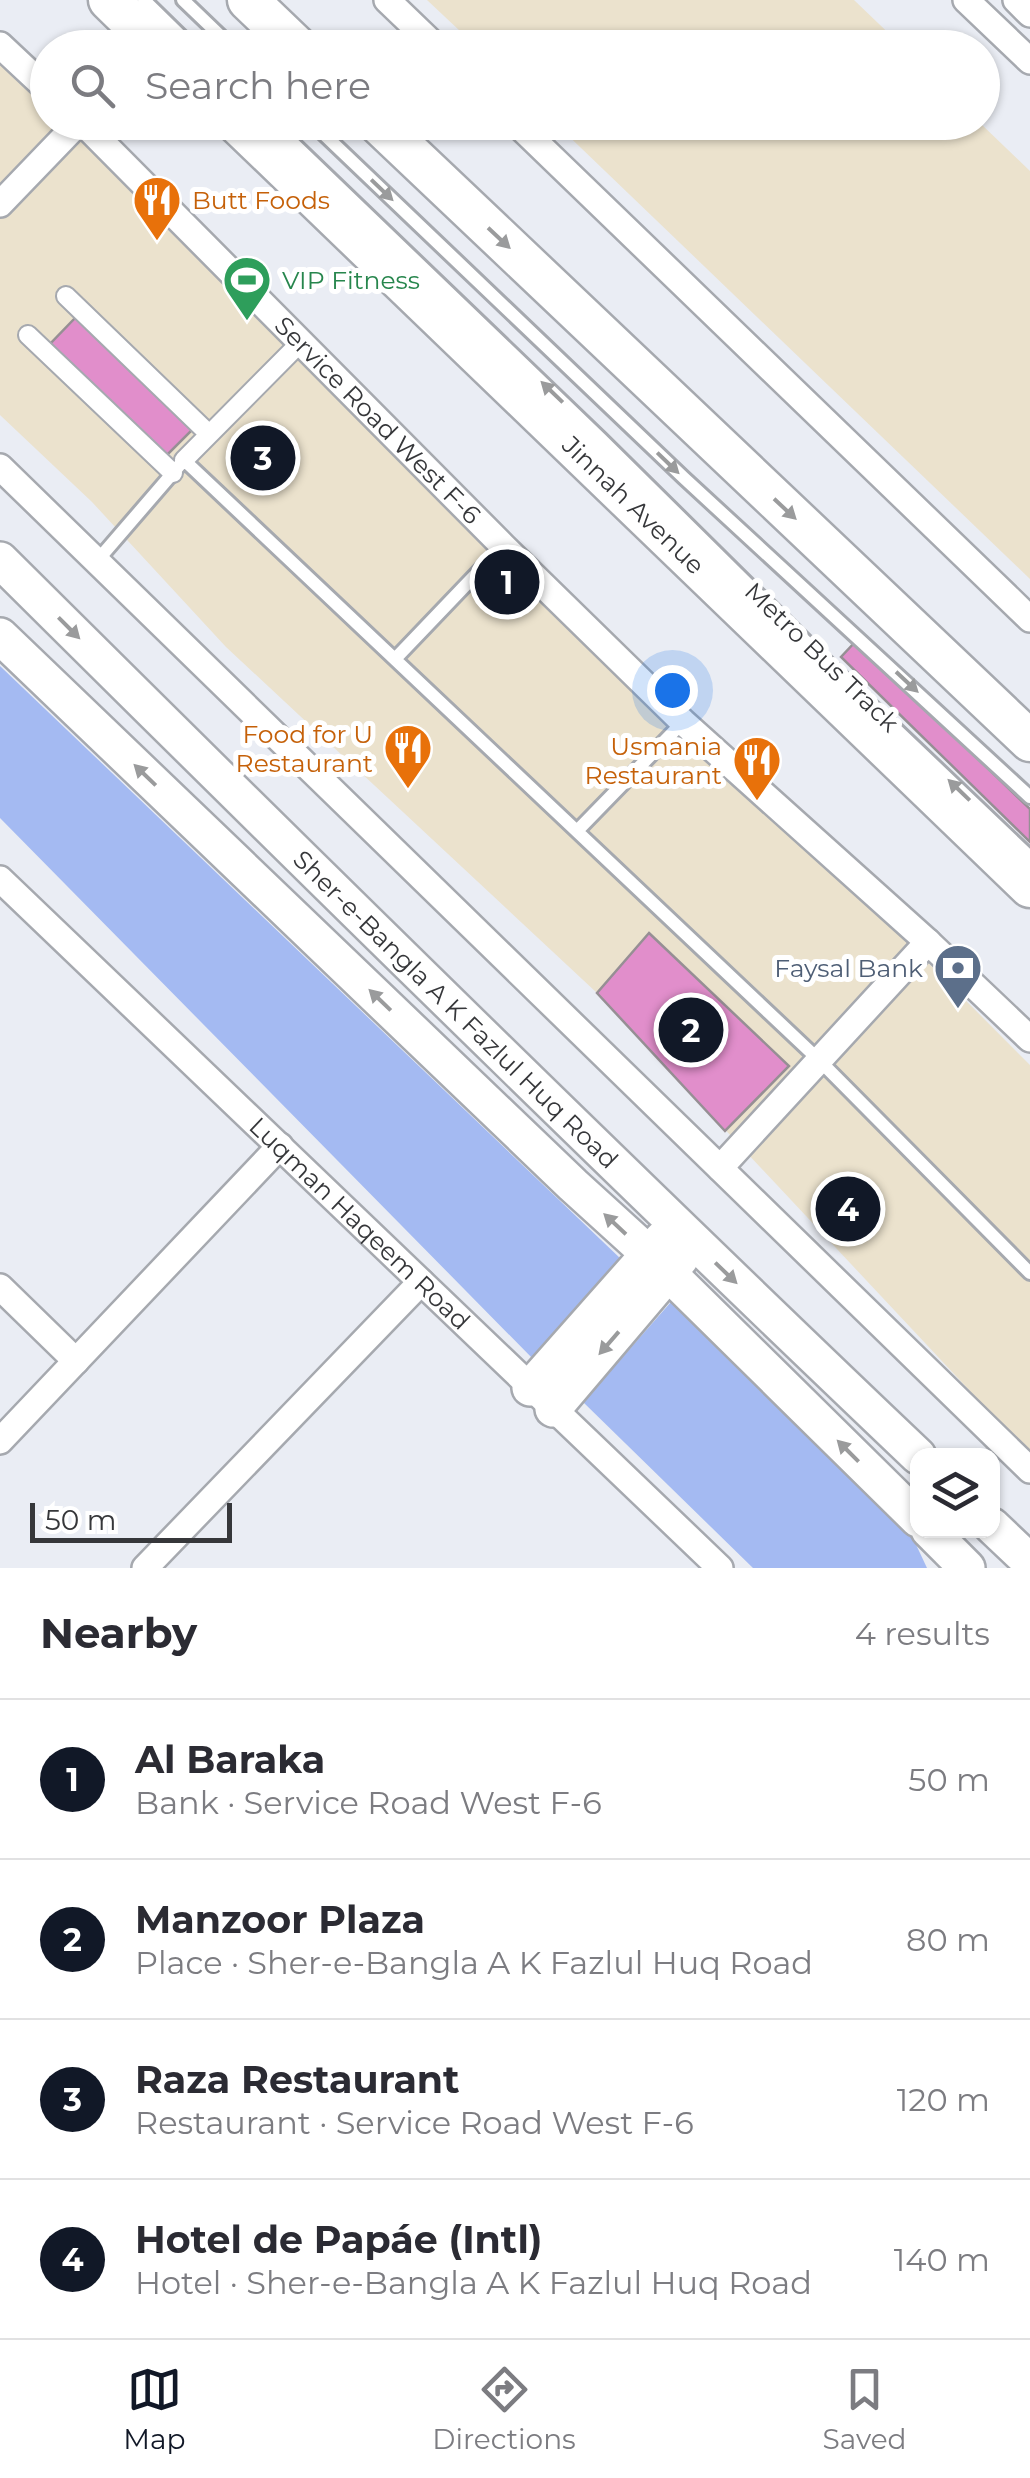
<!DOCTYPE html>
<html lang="en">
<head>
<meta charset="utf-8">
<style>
	:root { --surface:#fff; --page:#f7f7f7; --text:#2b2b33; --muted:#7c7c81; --line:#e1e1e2; --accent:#111827 }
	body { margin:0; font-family:Montserrat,sans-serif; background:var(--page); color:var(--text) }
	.controls { position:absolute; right:30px; bottom:30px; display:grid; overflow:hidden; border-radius:20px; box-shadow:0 2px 8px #0004 }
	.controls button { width:90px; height:90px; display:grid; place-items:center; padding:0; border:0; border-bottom:2px solid var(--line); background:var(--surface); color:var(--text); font:50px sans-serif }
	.scale { position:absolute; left:30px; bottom:25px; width:202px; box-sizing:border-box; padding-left:10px; border:5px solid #36373a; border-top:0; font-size:28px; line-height:35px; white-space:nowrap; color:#36373a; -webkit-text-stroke:8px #fff; paint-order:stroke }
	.you { position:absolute; left:672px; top:690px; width:35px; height:35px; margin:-25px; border:8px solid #fff; border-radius:50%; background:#1a73e8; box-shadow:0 0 0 15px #1a73e833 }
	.badge { display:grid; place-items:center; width:65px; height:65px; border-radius:50%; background:var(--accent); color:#fff; font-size:32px; font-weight:700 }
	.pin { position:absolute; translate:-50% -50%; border:5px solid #fff; box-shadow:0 2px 10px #0006 }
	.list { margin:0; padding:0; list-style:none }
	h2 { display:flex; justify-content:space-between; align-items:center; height:130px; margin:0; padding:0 40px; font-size:42px }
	h2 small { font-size:32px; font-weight:400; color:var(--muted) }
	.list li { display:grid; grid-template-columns:65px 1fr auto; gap:30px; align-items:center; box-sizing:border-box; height:160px; padding:0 40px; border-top:2px solid var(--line) }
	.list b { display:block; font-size:38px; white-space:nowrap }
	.list p { margin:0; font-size:32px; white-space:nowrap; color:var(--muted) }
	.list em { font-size:32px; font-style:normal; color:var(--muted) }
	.icon { flex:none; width:55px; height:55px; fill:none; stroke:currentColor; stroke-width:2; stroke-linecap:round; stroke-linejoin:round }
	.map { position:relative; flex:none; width:1030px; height:1568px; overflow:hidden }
	.search { position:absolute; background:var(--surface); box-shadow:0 2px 8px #0004; left:30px; right:30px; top:30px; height:110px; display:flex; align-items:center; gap:25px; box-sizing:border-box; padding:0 35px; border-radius:55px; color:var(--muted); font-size:38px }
	.sheet { height:770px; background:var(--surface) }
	nav { display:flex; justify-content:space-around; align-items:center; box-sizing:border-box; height:140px; border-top:2px solid var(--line); background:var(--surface); font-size:28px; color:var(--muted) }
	nav a { display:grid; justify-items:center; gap:5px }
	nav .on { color:var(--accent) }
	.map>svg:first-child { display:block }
	.commercial { fill:#ebe2cd }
	.grass { fill:#a4baf2 }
	.building { fill:#e18ecb; stroke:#968f94; stroke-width:2.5 }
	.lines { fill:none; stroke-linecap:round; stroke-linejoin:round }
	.service-casing { stroke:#a6a9af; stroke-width:18 }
	.pedestrian-casing { stroke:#a6a9af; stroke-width:22 }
	.minor-casing { stroke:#a6a9af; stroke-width:30 }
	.secondary-casing { stroke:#a6a9af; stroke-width:40 }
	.primary-casing { stroke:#a6a9af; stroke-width:45 }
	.service { stroke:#fff; stroke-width:12 }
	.pedestrian { stroke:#fff; stroke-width:18 }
	.minor { stroke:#fff; stroke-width:25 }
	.secondary { stroke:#fff; stroke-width:35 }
	.primary { stroke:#fff; stroke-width:40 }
	.oneway { fill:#9a9b9c }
	.labels { text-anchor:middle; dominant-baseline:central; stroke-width:10; stroke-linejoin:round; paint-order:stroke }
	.food-label { font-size:25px; fill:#c56008; stroke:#fff; text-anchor:end }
	.leisure-label { font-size:25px; fill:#27864d; stroke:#fff; text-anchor:start }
	.street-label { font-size:25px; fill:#36373a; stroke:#fff }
	.service-label { font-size:25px; fill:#4e5e75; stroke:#fff; text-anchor:end }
</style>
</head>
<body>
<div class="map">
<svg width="1030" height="1568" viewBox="0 0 1030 1568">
	<rect width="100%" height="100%" fill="#eaedf4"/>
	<path class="commercial" d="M427 0H854L903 47H477Z
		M0 31 47 79 48 122 91 123 1030 1065V1455L597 993 226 647 92 502 0 415Z
		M555 123H980L1030 171V579Z"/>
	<path class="grass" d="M0 666 622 1260 535 1361 0 818Z
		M671 1302 912 1536 927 1568H753L583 1402Z"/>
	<path class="building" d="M77 316 192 430 164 458 49 345Z
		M856 641 1030 809V842L841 657Z
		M649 933 789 1066 725 1131 597 993Z"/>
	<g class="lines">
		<g class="service-casing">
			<path id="service" d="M144 0 193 48
				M183 0 233 48
				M271 122 601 439 861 696 1030 857
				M311 122 684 478 1030 797
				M97 561 184 460 819 1060 1030 1273
				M395 659 503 546
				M577 831 683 722"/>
		</g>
		<g class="pedestrian-casing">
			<path id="pedestrian" d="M66 296 209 434
				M28 335 173 473
				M184 460 300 343"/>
		</g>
		<g class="minor-casing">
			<g id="minor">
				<path d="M387 0 437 48"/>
				<path d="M966 0 1030 61"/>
				<path d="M1016 0 1030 14"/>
				<path d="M0 45 48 90"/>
				<path id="s1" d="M82 122 503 546 683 722 928 942 1030 1039"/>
				<path d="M515 122 1030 619"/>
				<path d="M0 204 79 122"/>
				<path d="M0 467 1030 1470"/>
				<path id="s2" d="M0 879 720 1568"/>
				<path d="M720 1168 928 942"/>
				<path d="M0 1287 76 1361"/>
				<path d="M0 1441 280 1146"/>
				<path d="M145 1568 421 1282"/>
			</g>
		</g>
		<g class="secondary-casing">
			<g id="secondary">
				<path id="s3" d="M0 560C303 861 608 1161 918 1456"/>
				<path d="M0 636 573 1185 650 1255 918 1519"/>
				<path d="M530 1388 662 1239"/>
				<path d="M553 1409 681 1258"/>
				<path d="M992 1526 1030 1562"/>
				<path d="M929 1530 967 1568"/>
			</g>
		</g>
		<g class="primary-casing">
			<g id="primary">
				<path d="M109 0 158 48"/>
				<path d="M248 0 298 48"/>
				<path id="s4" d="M236 122 1030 887"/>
				<path d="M377 122 1030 741"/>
			</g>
		</g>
		<use href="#service" class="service"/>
		<use href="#pedestrian" class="pedestrian"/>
		<use href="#minor" class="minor"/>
		<use href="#secondary" class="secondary"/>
		<use href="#primary" class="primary"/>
	</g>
	<defs><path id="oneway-solid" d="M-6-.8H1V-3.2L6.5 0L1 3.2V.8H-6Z" transform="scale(2.5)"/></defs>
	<g class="oneway">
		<use href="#oneway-solid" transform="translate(382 190) rotate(44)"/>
		<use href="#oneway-solid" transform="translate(499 238) rotate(43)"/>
		<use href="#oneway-solid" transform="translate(552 392) rotate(-136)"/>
		<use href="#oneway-solid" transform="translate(668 463) rotate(44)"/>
		<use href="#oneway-solid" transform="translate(785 509) rotate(43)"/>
		<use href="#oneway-solid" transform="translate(69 628) rotate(45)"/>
		<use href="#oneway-solid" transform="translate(907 682) rotate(43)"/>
		<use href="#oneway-solid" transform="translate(145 775) rotate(-136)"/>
		<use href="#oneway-solid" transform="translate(959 790) rotate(-136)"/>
		<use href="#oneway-solid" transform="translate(380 1000) rotate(-136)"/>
		<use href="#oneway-solid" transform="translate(615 1224) rotate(-137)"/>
		<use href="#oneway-solid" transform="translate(726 1273) rotate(44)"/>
		<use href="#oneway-solid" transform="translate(609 1343) rotate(131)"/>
		<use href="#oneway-solid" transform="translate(848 1451) rotate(-135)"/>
	</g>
	<defs>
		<g id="restaurant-pin" transform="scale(2.5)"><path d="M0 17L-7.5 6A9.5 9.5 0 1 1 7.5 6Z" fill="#e8710a" stroke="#fff"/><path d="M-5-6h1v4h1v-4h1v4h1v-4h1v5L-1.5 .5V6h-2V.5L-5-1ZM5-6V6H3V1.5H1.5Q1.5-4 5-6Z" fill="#fff"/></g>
		<g id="stadium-pin" transform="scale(2.5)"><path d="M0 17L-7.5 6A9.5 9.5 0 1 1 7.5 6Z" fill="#2e9e5b" stroke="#fff"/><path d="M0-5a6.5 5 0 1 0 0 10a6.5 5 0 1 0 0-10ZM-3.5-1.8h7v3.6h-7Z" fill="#fff"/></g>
		<g id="bank-pin" transform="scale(2.5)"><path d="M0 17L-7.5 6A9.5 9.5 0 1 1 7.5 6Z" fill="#5c6f8a" stroke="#fff"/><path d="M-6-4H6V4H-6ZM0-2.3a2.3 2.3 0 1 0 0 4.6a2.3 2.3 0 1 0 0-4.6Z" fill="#fff"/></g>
	</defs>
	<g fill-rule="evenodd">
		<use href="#restaurant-pin" x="157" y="200"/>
		<use href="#stadium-pin" x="247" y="280"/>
		<use href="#restaurant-pin" x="408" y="748"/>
		<use href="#restaurant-pin" x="757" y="760"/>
		<use href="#bank-pin" x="958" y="968"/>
	</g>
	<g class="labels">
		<g class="food-label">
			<text x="192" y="200" text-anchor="start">Butt Foods</text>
			<text x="373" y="734">Food for U<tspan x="373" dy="29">Restaurant</tspan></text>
			<text x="722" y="746">Usmania<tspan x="722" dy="29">Restaurant</tspan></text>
		</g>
		<g class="leisure-label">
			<text x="282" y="280">VIP Fitness</text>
		</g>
		<g class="street-label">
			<text stroke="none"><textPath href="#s1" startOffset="420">Service Road West F-6</textPath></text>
			<text stroke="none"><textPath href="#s4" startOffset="552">Jinnah Avenue</textPath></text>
			<text transform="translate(822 657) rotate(44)">Metro Bus Track</text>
			<text stroke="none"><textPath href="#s3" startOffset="640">Sher-e-Bangla A K Fazlul Huq Road</textPath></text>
			<text stroke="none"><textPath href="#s2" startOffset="498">Luqman Haqeem Road</textPath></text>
		</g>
		<g class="service-label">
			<text x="923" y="968">Faysal Bank</text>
		</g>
	</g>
</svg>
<div class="controls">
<button><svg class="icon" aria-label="layers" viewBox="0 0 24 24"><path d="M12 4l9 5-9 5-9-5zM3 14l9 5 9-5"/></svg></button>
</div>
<div class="scale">50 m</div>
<div class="you"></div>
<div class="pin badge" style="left:507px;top:582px">1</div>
<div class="pin badge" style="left:691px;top:1030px">2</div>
<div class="pin badge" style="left:263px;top:458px">3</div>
<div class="pin badge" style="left:848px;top:1209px">4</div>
<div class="search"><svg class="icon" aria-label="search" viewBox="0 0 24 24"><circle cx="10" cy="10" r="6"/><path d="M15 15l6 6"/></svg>Search here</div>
</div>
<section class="sheet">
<h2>Nearby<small>4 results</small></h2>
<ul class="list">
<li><span class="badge">1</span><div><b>Al Baraka</b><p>Bank · Service Road West F-6</p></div><em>50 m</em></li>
<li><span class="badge">2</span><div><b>Manzoor Plaza</b><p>Place · Sher-e-Bangla A K Fazlul Huq Road</p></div><em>80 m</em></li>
<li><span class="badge">3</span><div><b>Raza Restaurant</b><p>Restaurant · Service Road West F-6</p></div><em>120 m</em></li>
<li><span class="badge">4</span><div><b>Hotel de Papáe (Intl)</b><p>Hotel · Sher-e-Bangla A K Fazlul Huq Road</p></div><em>140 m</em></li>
</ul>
</section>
<nav>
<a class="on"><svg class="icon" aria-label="map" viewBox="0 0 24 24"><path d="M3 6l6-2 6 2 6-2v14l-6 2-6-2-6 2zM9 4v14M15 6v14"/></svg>Map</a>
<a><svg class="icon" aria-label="directions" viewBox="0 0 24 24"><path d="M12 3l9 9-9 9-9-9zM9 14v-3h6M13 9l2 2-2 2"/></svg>Directions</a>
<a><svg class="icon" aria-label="saved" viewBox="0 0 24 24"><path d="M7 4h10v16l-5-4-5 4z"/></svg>Saved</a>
</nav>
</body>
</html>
